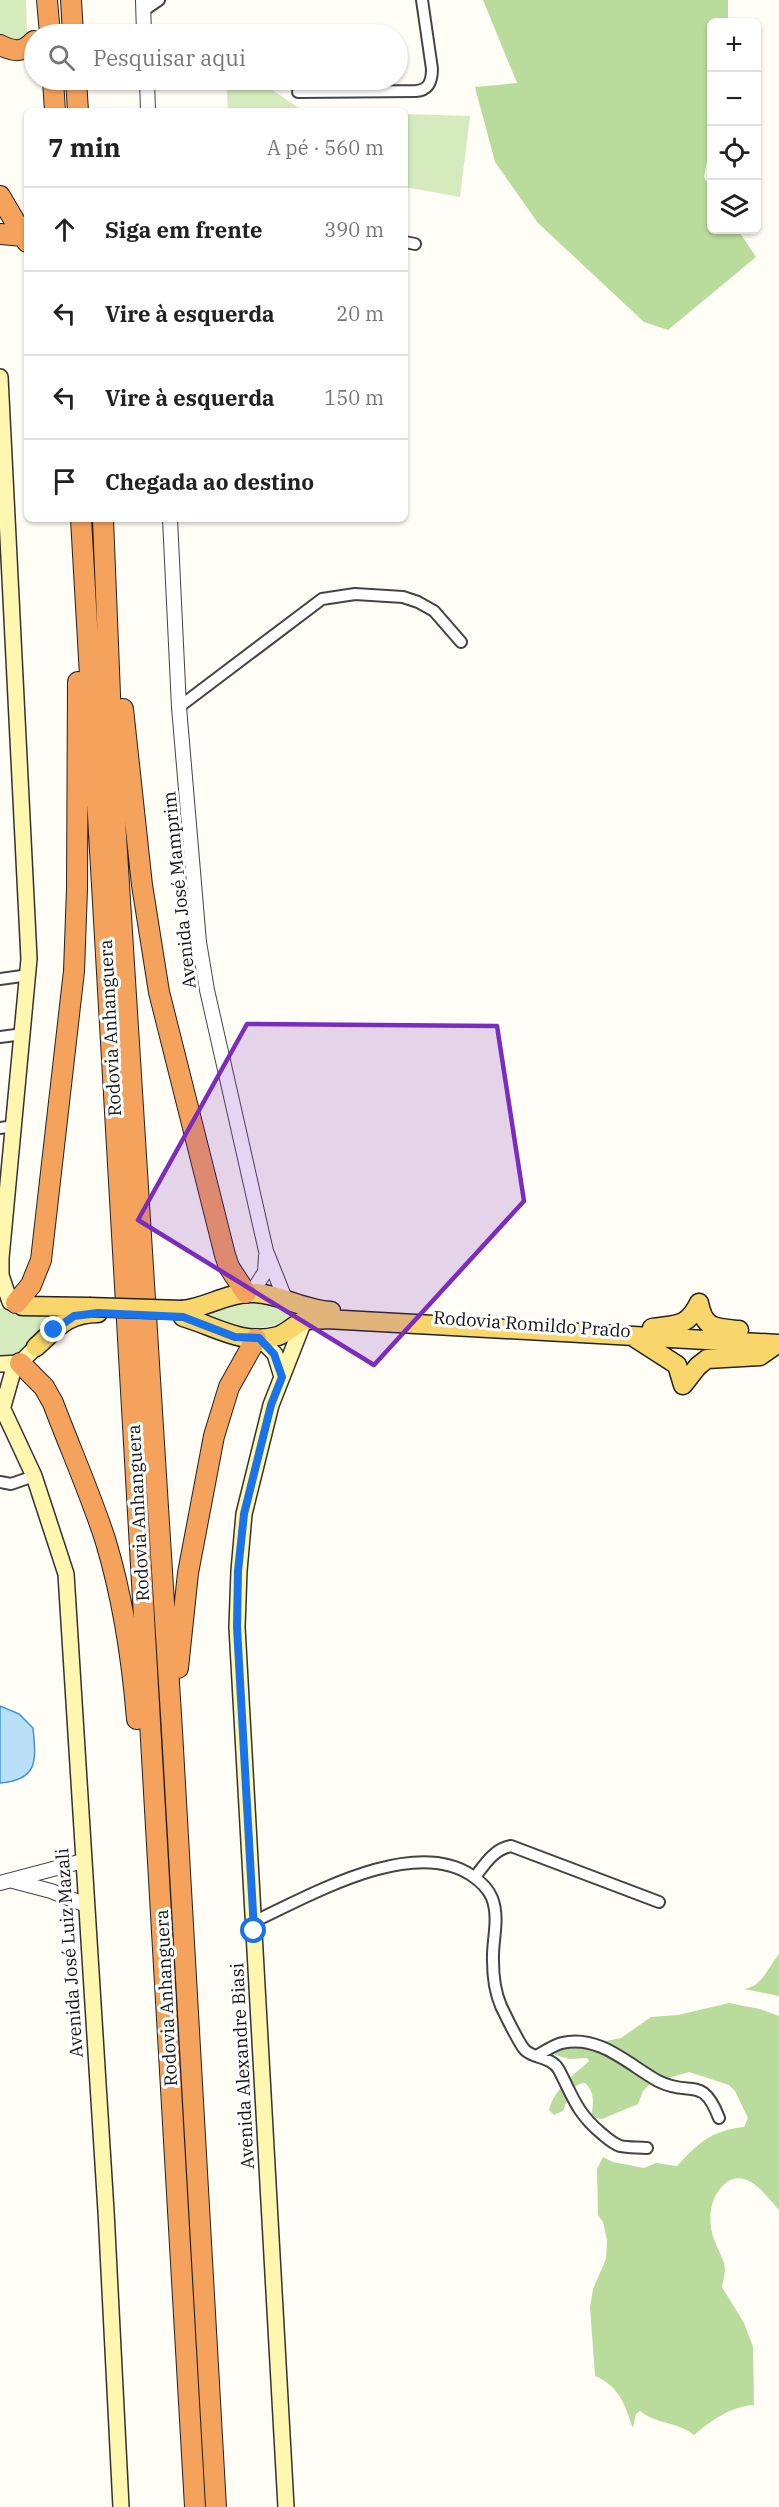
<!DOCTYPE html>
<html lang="pt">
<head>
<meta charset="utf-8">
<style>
	:root { --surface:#fff; --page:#f2f2f2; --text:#222; --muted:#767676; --line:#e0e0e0 }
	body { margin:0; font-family:"IBM Plex Serif",serif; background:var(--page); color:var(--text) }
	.controls { position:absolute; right:18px; top:18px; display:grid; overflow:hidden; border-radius:9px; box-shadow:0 2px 4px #0004 }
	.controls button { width:54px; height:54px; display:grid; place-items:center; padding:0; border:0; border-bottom:2px solid var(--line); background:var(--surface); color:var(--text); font:30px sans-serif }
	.stop { position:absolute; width:18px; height:18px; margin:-14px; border:4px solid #1a73e8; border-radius:50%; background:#fff }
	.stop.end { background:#1a73e8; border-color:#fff; box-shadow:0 2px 6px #0008 }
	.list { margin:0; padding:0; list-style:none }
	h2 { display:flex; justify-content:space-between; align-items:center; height:78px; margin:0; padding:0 24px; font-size:26px }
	h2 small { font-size:20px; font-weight:400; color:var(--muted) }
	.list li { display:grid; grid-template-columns:39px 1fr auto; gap:18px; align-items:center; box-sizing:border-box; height:84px; padding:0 24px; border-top:2px solid var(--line) }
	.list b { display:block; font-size:22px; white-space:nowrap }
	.list em { font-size:20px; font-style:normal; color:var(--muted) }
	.icon { flex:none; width:33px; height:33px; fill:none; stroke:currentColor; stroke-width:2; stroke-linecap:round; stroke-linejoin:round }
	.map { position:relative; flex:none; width:779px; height:2507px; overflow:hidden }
	.search { position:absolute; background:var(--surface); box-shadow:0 2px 4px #0004; left:24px; top:24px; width:384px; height:66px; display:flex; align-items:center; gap:15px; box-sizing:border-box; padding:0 21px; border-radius:33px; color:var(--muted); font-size:22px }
	.panel { position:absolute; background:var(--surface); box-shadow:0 2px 4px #0004; left:24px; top:108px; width:384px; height:414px; border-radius:9px }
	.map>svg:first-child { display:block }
	.green { fill:#d5ebbd }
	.forest { fill:#b9dc9c }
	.water { fill:#b9e0f7; stroke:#3f96cf; stroke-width:1.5 }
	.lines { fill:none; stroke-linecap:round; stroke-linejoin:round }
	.minor-casing { stroke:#444; stroke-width:14 }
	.tertiary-casing { stroke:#444; stroke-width:16 }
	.secondary-casing { stroke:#333; stroke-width:18 }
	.primary-casing { stroke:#222; stroke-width:21 }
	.motorway-casing { stroke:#222; stroke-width:22 }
	.minor { stroke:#fff; stroke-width:10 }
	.tertiary { stroke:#fff; stroke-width:14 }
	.secondary { stroke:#fff6b0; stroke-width:15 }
	.primary { stroke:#f9d66b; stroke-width:18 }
	.motorway { stroke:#f5a25d; stroke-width:20 }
	.primary-bridge-casing { stroke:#222; stroke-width:21; stroke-linecap:butt }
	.primary-bridge { stroke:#f9d66b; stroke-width:18 }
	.route { stroke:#1a73e8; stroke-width:8 }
	.marked { fill:#7b2cbf; fill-opacity:0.2; stroke:#7b2cbf; stroke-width:4.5; stroke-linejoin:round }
	.labels { text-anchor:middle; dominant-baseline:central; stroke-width:6; stroke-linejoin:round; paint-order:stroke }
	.street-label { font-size:18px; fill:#111; stroke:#fff }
</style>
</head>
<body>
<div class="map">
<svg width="779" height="2507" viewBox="0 0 779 2507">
	<rect width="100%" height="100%" fill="#fffdf5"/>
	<path class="green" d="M0 0H26L27 33C19 42 12 44 0 40Z
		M226 80H258L303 111H228Z
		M405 114 470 116 460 197 405 187Z
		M251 1301 266 1303 310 1319 254 1329 237 1327 190 1313Z
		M9 1307 80 1310 22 1355 0 1358V1308Z"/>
	<path class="forest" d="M483 0H728V19L712 22 711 138 704 177 711 189 712 230H738L756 257 668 330 644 322 538 223 495 162 475 87 517 83Z
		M779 1954V1996L744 1989C763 1986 768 1967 779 1954Z
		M729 2003 760 2009 779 2016V2210C767 2197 748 2168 727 2182 711 2194 708 2214 712 2233 715 2245 723 2256 725 2268 725 2274 723 2281 722 2287L744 2323 753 2347 754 2405C731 2406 711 2421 694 2435 678 2422 656 2424 640 2411L636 2414 633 2428C624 2403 620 2387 595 2376L590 2307 593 2289 606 2259 607 2240 603 2222 598 2215 597 2169 603 2157 613 2162 644 2168 656 2163 677 2166C700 2142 710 2131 744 2127L748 2118 735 2091 729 2085 689 2072 651 2083 643 2091 638 2104 602 2119 595 2118 592 2114C593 2102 595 2092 585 2083 570 2084 568 2099 563 2111L554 2115 549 2110C553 2090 575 2074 589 2061L587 2058 569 2059 555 2055V2051L566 2038 601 2042 621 2038 651 2017 678 2015Z"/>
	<path class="water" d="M0 1706 19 1714 33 1728C36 1760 39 1780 0 1783Z"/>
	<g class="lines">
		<g class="minor-casing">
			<path id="minor" d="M143 11 159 0
				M298 92 416 91C429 90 432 81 432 69L422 0
				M405 242 415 244
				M179 707 322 599 355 594 403 597 418 602 434 611 461 642
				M0 979 29 975
				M0 1037 23 1034
				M0 1128 14 1126
				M0 1482 11 1484 34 1476
				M475 1877C485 1864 494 1849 511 1846L659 1902
				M253 1922C309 1896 412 1836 471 1875 480 1881 488 1888 492 1898 500 1919 492 1940 493 1961 493 1976 495 1992 501 2006 505 2014 519 2044 525 2050 534 2059 551 2056 559 2070 573 2097 577 2113 601 2133 607 2138 612 2143 620 2146 628 2148 638 2147 647 2148
				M538 2055C545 2051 554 2045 562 2043 599 2034 629 2065 658 2081 691 2098 702 2074 719 2118"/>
		</g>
		<g class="tertiary-casing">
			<path id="tertiary" d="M143 0 144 34
				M147 80 148 111
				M170 519 179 707 199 942 207 990 266 1251 286 1301
				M252 1292 265 1272 266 1256
				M13 1881 51 1891 86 1905
				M0 1883 83 1861"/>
		</g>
		<g class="secondary-casing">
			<path id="secondary" d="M0 377 29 959 1 1258V1275L10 1302
				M259 1338 275 1354 282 1377
				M0 1364 20 1363 36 1347
				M0 1403 34 1476 66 1574 106 2211 121 2507
				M2 1410 15 1364
				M286 2507 237 1627 239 1571 244 1514 271 1405 304 1321"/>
		</g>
		<g class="primary-casing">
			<path id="primary" d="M699 1303C704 1329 715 1328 739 1330
				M22 1306 89 1307
				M182 1310C206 1308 226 1293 250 1293 277 1292 303 1310 331 1311
				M183 1317C215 1326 242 1346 278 1336 287 1333 294 1325 303 1321 309 1319 319 1320 326 1319L779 1344
				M652 1328C676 1324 687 1328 699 1303
				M635 1338 677 1365 683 1385
				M36 1347C57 1328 67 1313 98 1313
				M683 1385 698 1366 707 1359 760 1356 777 1344"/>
		</g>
		<g class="motorway-casing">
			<path id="motorway" d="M47 0 50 34
				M71 0 73 34
				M0 45C14 52 23 53 34 41
				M53 80 55 111
				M76 80 78 111
				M0 196 27 242
				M0 234 24 236
				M81 519 195 2507
				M103 519 115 820 172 1731 216 2507
				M123 709 142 885 159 992 225 1255 229 1267 246 1293
				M16 1303 31 1285 41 1260 74 971 77 889 78 682
				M20 1363 44 1387 53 1403C70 1448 90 1493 105 1539 123 1598 132 1658 137 1719
				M178 1668 188 1573 214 1436 229 1387 256 1339"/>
		</g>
		<use href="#minor" class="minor"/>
		<use href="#tertiary" class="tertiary"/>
		<use href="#secondary" class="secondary"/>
		<use href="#primary" class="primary"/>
		<use href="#motorway" class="motorway"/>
		<g class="primary-bridge-casing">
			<path id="primary-bridge" d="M89 1307 182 1310"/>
		</g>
		<use href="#primary-bridge" class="primary-bridge"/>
	</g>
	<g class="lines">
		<path class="route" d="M54 1330 74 1316 98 1313 183 1317 235 1337 259 1338 274 1354 282 1377 271 1405 244 1514 238 1571 237 1627 254 1931"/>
	</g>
	<path class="marked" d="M247 1024 497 1026 524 1201 374 1365 138 1220Z"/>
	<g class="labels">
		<g class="street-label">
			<text transform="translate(179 890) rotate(-96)">Avenida José Mamprim</text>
			<text transform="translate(110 1028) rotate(-93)">Rodovia Anhanguera</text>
			<text transform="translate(532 1324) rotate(4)">Rodovia Romildo Prado</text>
			<text transform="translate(138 1513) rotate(-93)">Rodovia Anhanguera</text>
			<text transform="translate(69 1953) rotate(-94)">Avenida José Luiz Mazali</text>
			<text transform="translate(166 1998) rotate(-93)">Rodovia Anhanguera</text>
			<text transform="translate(242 2066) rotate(-93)">Avenida Alexandre Biasi</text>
		</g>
	</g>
</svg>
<div class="controls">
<button>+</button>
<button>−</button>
<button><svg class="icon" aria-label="locate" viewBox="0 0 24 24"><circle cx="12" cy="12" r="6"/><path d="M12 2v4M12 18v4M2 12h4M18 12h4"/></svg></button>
<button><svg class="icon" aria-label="layers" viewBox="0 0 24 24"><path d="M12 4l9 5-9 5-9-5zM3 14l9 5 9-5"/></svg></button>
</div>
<div class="stop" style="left:254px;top:1931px"></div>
<div class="stop end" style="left:54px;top:1330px"></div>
<div class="search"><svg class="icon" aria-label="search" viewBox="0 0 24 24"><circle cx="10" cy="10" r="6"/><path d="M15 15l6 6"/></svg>Pesquisar aqui</div>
<section class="panel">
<h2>7 min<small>A pé · 560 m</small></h2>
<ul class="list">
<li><svg class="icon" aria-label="ahead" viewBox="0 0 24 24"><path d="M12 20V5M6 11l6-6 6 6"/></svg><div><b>Siga em frente</b></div><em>390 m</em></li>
<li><svg class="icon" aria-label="left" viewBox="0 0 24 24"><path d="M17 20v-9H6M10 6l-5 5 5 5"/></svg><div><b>Vire à esquerda</b></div><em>20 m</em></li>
<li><svg class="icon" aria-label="left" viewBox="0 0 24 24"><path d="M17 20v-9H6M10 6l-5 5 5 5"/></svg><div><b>Vire à esquerda</b></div><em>150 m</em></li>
<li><svg class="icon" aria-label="arrive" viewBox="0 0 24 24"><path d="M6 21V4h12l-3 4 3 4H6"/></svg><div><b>Chegada ao destino</b></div></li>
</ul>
</section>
</div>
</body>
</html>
